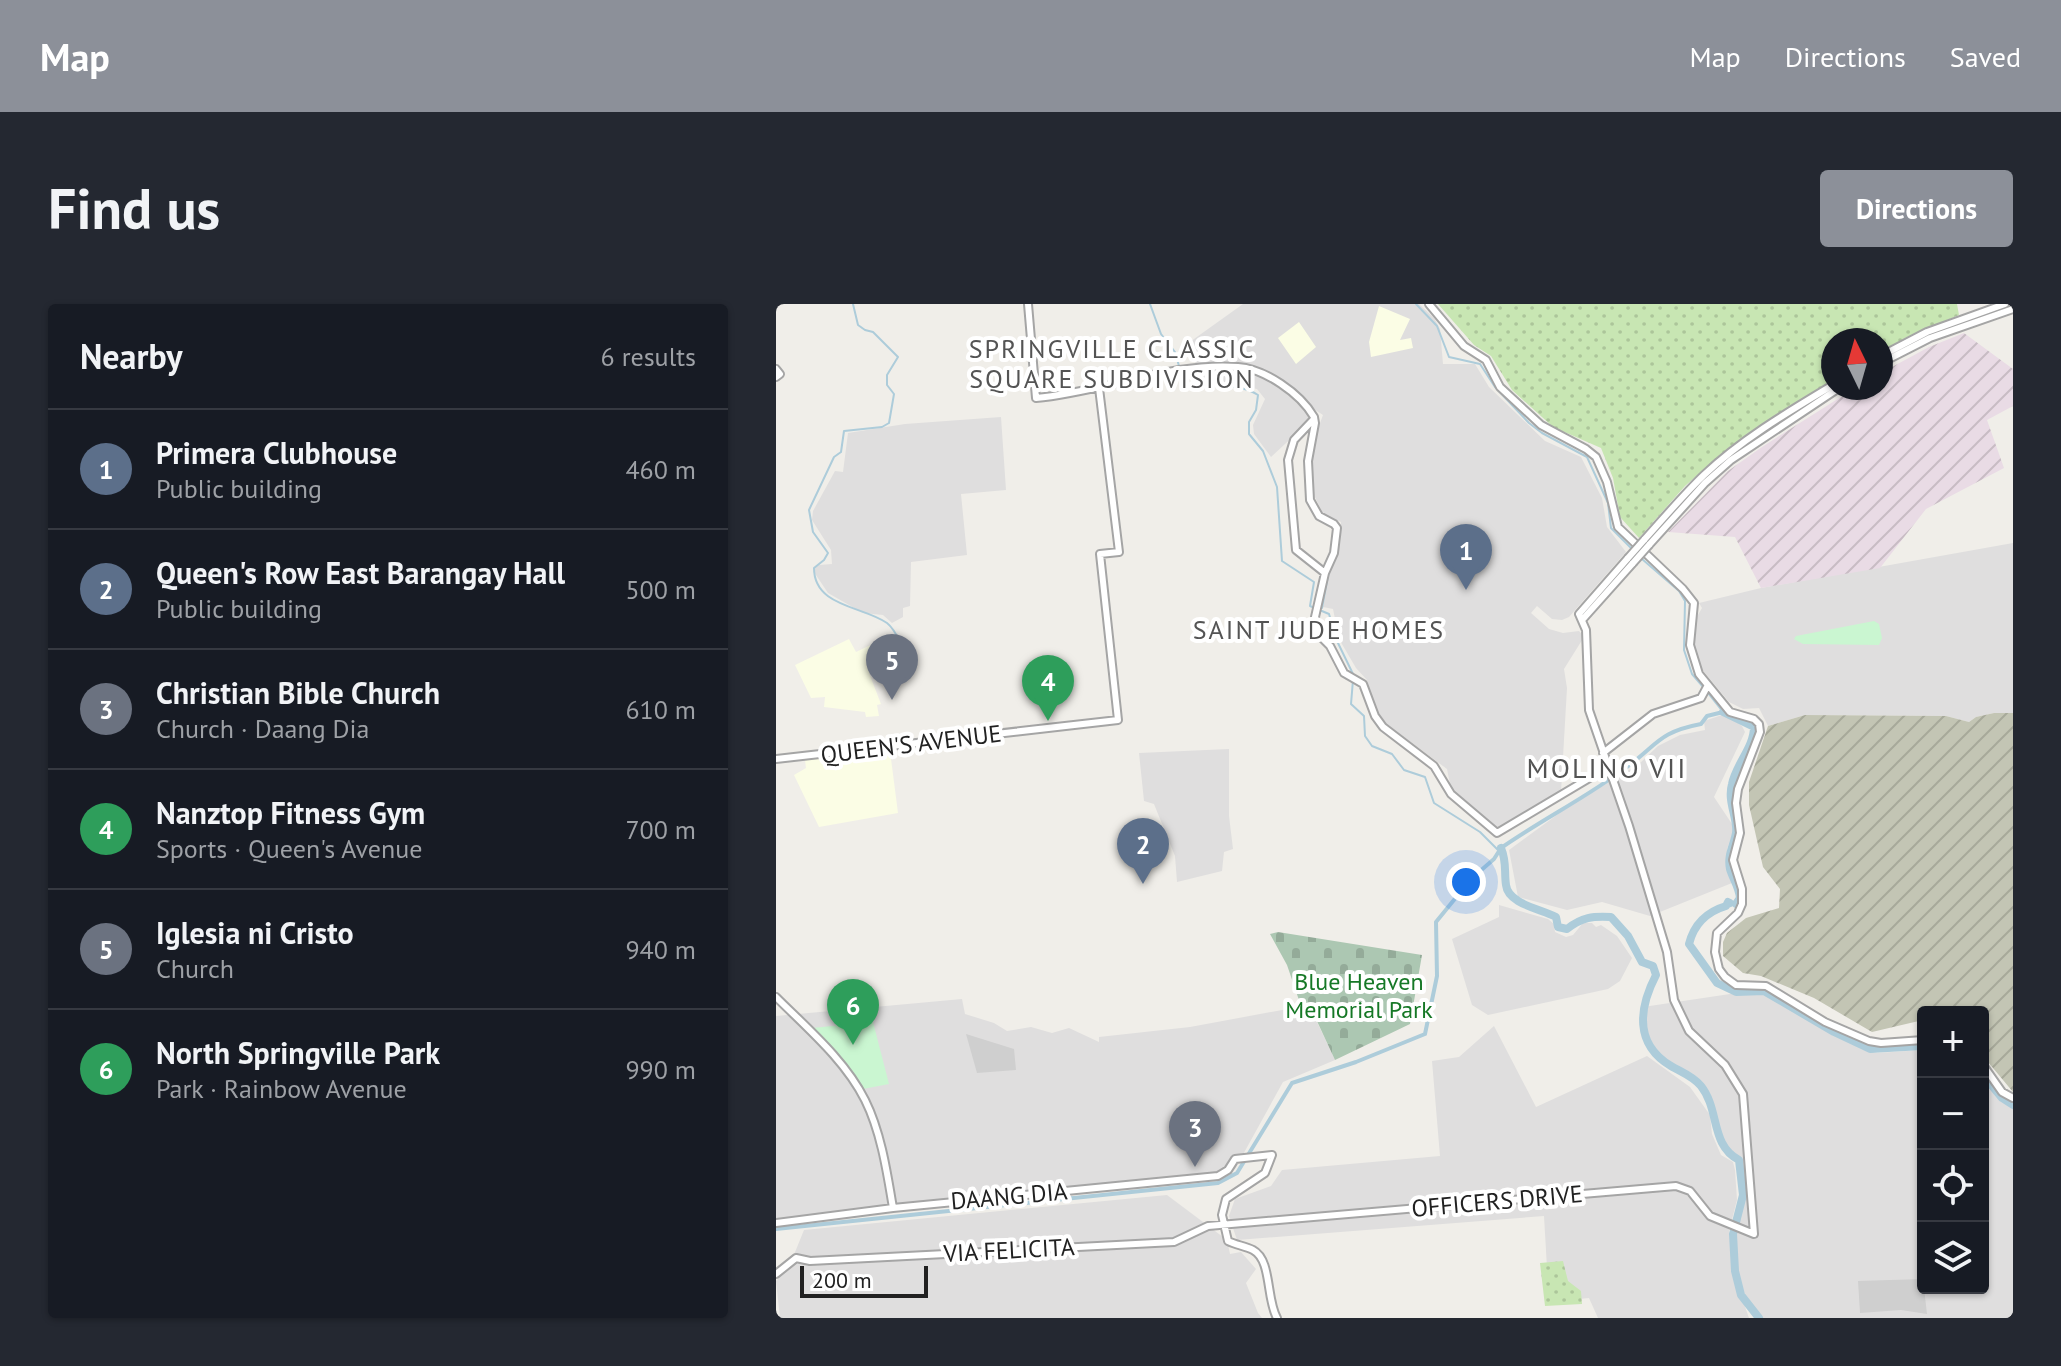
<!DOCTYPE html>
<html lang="en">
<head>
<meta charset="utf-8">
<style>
	:root { --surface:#171b24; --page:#242831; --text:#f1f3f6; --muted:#9ea1a6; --line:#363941; --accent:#8c9099 }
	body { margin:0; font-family:"PT Sans",sans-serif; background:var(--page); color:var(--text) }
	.controls { position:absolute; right:24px; bottom:24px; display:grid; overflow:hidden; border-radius:8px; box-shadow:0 2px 6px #0004 }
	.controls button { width:72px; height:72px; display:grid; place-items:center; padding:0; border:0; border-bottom:2px solid var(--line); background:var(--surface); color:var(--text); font:40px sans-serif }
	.compass { position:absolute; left:1045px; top:24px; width:72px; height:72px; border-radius:50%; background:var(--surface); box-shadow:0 2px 6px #0004; rotate:355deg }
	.scale { position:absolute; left:24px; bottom:20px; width:128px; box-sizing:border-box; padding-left:8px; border:4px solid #212121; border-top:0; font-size:22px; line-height:28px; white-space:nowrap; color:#212121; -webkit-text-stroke:6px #fff; paint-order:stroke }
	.you { position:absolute; left:690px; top:578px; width:28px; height:28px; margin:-20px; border:6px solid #fff; border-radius:50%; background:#1a73e8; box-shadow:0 0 0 12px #1a73e833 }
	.badge { display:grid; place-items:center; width:52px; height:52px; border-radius:50%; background:var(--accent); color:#fff; font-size:26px; font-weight:700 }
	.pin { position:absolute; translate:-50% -66px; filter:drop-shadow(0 2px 4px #0008) }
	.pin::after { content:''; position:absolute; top:42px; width:28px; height:24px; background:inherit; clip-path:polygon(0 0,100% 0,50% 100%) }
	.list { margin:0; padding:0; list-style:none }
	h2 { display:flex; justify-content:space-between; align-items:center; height:104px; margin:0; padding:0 32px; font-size:34px }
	h2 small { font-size:26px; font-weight:400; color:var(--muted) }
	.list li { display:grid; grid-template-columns:52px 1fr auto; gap:24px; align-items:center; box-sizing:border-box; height:120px; padding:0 32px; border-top:2px solid var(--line) }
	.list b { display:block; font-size:30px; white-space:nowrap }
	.list p { margin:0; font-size:26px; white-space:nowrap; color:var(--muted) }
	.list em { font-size:26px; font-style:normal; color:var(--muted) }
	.icon { flex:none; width:44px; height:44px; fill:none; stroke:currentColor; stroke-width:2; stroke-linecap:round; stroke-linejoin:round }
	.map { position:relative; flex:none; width:1237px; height:1014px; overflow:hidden; border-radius:8px }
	header { display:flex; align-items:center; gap:48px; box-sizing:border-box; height:112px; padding:0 40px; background:var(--accent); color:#fff }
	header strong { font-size:38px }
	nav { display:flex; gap:44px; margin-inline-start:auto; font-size:28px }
	.intro { display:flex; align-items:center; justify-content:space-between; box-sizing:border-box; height:192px; padding:0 48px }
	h1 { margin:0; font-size:56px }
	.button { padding:20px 36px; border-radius:8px; background:var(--accent); color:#fff; font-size:28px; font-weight:700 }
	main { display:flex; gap:48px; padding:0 48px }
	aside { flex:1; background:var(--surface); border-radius:8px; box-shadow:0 2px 6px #0004 }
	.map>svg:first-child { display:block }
	.residential { fill:#dfdede }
	.industrial { fill:url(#industrial-furrows) }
	.education { fill:#fbfde5 }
	.religious { fill:#cfcfcf }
	.construction { fill:url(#construction-furrows) }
	.grass { fill:url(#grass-dots) }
	.cemetery { fill:url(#cemetery-stones) }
	.park { fill:#caf6d1 }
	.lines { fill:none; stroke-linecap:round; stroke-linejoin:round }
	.stream { stroke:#adccda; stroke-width:2 }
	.canal { stroke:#adccda; stroke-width:4 }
	.river { stroke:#adccda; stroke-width:8 }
	.minor-casing { stroke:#a5a5a5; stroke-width:10 }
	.minor { stroke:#fff; stroke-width:6 }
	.minor-bridge-casing { stroke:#a5a5a5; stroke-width:10; stroke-linecap:butt }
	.minor-bridge { stroke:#fff; stroke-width:6 }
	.labels { text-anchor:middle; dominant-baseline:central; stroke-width:8; stroke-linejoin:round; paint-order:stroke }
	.street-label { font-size:24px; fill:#212121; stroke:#fff }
	.park-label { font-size:24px; fill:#167826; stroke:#fff }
	.neighbourhood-label { font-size:26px; letter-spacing:2px; fill:#545454; stroke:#fff }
	.quarter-label { font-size:28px; letter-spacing:2px; fill:#545454; stroke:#fff }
</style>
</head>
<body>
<header>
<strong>Map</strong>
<nav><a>Map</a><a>Directions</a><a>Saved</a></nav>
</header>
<div class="intro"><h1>Find us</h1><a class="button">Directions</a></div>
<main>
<aside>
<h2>Nearby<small>6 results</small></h2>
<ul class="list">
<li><span class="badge" style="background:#5c6f8a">1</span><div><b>Primera Clubhouse</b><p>Public building</p></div><em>460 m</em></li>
<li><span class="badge" style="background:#5c6f8a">2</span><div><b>Queen's Row East Barangay Hall</b><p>Public building</p></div><em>500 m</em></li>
<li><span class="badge" style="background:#6b7280">3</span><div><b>Christian Bible Church</b><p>Church · Daang Dia</p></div><em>610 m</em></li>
<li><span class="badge" style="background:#2e9e5b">4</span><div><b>Nanztop Fitness Gym</b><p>Sports · Queen's Avenue</p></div><em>700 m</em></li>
<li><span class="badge" style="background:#6b7280">5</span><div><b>Iglesia ni Cristo</b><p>Church</p></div><em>940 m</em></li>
<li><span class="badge" style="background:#2e9e5b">6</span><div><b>North Springville Park</b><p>Park · Rainbow Avenue</p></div><em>990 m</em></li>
</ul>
</aside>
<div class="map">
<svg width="1237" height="1014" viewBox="0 0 1237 1014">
	<defs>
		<pattern id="industrial-furrows" width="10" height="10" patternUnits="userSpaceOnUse" patternTransform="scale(2)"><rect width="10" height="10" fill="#e9dbe5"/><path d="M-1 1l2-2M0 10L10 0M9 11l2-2" fill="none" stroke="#c8bcc4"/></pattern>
		<pattern id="construction-furrows" width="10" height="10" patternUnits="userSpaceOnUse" patternTransform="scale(2)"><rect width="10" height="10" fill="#c3c5b4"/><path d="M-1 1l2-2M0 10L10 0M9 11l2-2" fill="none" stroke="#a7a99a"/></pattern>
		<pattern id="grass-dots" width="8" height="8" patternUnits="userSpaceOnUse" patternTransform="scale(2)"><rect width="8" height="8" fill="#c8e6b3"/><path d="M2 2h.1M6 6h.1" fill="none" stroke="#acc59a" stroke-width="1.8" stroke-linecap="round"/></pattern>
		<pattern id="cemetery-stones" width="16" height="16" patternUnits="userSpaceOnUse" patternTransform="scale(2)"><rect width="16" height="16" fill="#acc7b2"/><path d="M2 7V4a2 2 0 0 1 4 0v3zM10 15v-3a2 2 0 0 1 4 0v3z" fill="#94ab99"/></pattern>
	</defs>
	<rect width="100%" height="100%" fill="#f0eee9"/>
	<path class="residential" d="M467 0H643L658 14 664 25 667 60H699L713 83 769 137 805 153 826 194 831 223 850 248 793 313 786 316 776 315 761 302 755 309 773 325 787 329 803 327 808 333 788 365 791 384 785 488 722 527 675 485 671 465 609 419 596 398 591 376 580 364 563 335 557 305 547 303 555 263 564 241 565 218 547 210 538 191 535 154 537 138 547 111 480 67 421 62 411 40Z
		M456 65 481 70 501 81 537 114 495 153 478 130 477 121 489 95 481 85 464 81 425 85 422 67Z
		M225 113 230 186 185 190 191 251 135 258 134 302 127 304V313L116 319 107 311 87 309 52 289 38 268V264L43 261 56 260 55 246 36 216 37 207 59 167 67 168 72 129 129 120Z
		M1237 239V409H1218L1200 413 1193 418 1170 412 1029 411 992 422 983 404 967 405 953 398 924 363 917 337 919 316 926 304 923 299 985 284Z
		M949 410 966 422 969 428 938 493 956 520 957 528 951 545V562L956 579 874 612 826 598 791 606 742 593 733 546 789 505 863 460 882 442 904 431 929 426 928 417Z
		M453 445V512L457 545 448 548 446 567 401 578 399 552 378 500 368 497 363 449Z
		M723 601 772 615 778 620 779 628 790 633 797 631 807 619H816L820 623 825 621 841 632 856 654 844 677 832 685 712 711 696 701 676 635 723 613Z
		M988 689 1085 745 1101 749 1147 746V984H1207V775L1225 798 1237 801V1014H983L965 991 973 1014H822L813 994 773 998 768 912 461 936 453 912 459 895 495 882 506 866 664 852 656 757 683 753 718 722 760 803 871 752 914 783 934 811 936 830 945 851 957 858 959 866 961 896 953 927 957 967 964 988 959 967 957 930 967 891 963 856 952 850 941 830 938 807 925 783 909 769 884 754 871 739 866 706 867 703 954 690Z
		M186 695 189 710 218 719 231 727 255 723 276 729 293 724 323 738V733L414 723 533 701 559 756 507 778 459 865 442 875 0 915V712Z
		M391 891 451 936 454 950 465 948 480 965 470 979 482 1009 486 1014H4L0 977 13 963 28 926Z"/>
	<path class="industrial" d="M1188 29 1237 65V102L1211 116 1228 164 1150 205 1104 264 985 284 959 233 892 228 952 167 986 143 1079 84H1105V69L1153 43Z"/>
	<path class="education" d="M603 2 634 15 624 36 635 34 637 44 595 53 593 38Z
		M523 18 540 43 520 60 502 34Z
		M73 335 80 348 103 337 115 361 93 369 105 400 101 401 103 412 90 413 89 408 48 403 49 393 35 394 19 361Z
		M114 447 122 509 43 523 18 471 30 464 29 456Z"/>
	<path class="religious" d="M190 730 238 745 240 766 201 769Z
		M1147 975 1151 1010 1125 1006 1084 1009 1082 977Z"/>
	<path class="construction" d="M1218 409H1237V788L1207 752V708H1147V716L1096 728 1038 694 985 672 967 669 947 652V638L951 629 970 614 1003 604 1004 585 987 563 973 501V478L992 422 1029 411 1170 412 1193 418 1200 413Z"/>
	<path class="grass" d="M662 0H1181L1183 11 1129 34 1105 48V36H1057V77L956 141 909 182 863 234 844 213 837 174 825 144 777 123 736 86 715 52 698 41Z
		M787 957 792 977 805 987 806 1000 769 1002 764 959Z"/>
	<path class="cemetery" d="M502 628 646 651 634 720 559 756 534 702H525L511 661 494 630Z"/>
	<path class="park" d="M1098 317 1103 320 1106 334 1103 341 1027 340 1018 335 1020 332Z
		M97 718 113 780 87 785 36 724Z"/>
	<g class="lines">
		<path class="stream" d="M77 0 82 21 89 26 97 28 122 53 111 71V81L118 90 113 119 106 123 68 127 65 148 58 153 33 206 37 228 52 249 48 256 38 264C38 303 87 302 111 319 119 325 124 338 129 347
			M374 0 385 30 399 48 403 62
			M640 0 661 22 673 53 704 60 719 83 753 119 766 129 811 153 832 199 835 224 856 245
			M416 76C437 85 462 78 482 91L480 106 473 118V130L487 147 501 183 506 257 538 278 534 302 553 310 561 337 577 370
			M561 246 563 233
			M866 255 903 287 909 297 908 346 916 370 928 384
			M546 304 553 267
			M577 376 575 400 588 412 589 432 596 442 616 450 628 466 649 473 658 499 704 528 723 547
			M932 389 947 408"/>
		<path class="canal" d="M0 925 442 879 461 869 516 779 580 758 649 730 661 672 660 618 695 575 718 555 725 544C765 516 813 492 851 463 882 440 883 428 925 420L931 412 947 408"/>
		<path class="river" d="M947 408 978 423C978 443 960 460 956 480 951 498 962 514 960 529 958 541 951 551 954 565 957 575 963 583 964 594L960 600
			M725 544C731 558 728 568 730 581 732 600 765 605 780 613L782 623 791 625C806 613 817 612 835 613L852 632 866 658 877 662 880 671C863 704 858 740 895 762 905 768 917 772 925 782 944 806 934 841 963 856L967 891 957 930 959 967 965 991 983 1014
			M954 599 952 598 950 602C930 608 918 620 913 640L941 679 960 688 988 687 1058 728 1094 745 1147 742
			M1207 771 1226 794 1237 801"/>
		<g class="minor-casing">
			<path id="minor" d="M252 0 260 94C327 88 394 58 462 63 489 65 524 89 538 113
				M653 0 688 42 710 56 724 83 765 121 810 145 820 153 831 178 842 223 907 285 918 299 914 341 923 370 954 408 978 415 983 420 984 428 962 485 960 499 964 529 957 556 966 585V600L962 609 941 629 939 648 943 665 949 673 960 681 990 682 1049 718 1093 737 1105 739 1147 736
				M1105 52 1151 28 1229 0
				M1105 59 1154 34 1237 5
				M0 65 4 70 0 73
				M538 113 539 119 532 157 534 196 543 212 558 220 561 224 558 249 549 269 539 313 541 329 554 342 568 369 587 380 599 412 607 423 658 462 675 490 721 529 832 463
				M537 116 518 136 512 156 520 246 549 269
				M868 236C888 214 907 191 928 171 966 135 1012 108 1057 81
				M873 241 929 179 955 156 1063 84
				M807 315 857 259
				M827 449 877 410 925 394 932 381
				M0 455 342 416 324 250 343 248 323 84
				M0 693C31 724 69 756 89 796 105 828 111 868 117 904
				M1207 761 1226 788 1237 794
				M0 919 117 904 442 872 452 866 459 855 496 851 489 869 450 895 446 911 452 937C460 941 469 942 477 946 496 956 490 995 501 1014
				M0 970 20 954 34 957 398 938 432 922 900 882 914 887 934 912 978 930 967 790 949 761 913 727 898 696 891 648 853 522 813 406 810 326 803 310 852 254"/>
		</g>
		<use href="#minor" class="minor"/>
		<g class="minor-bridge-casing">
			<path id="minor-bridge" d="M852 254 868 236
				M857 259 873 241"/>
		</g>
		<use href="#minor-bridge" class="minor-bridge"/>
	</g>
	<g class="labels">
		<g class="street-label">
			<text transform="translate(135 440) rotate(-7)">QUEEN'S AVENUE</text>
			<text transform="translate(233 892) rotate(-5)">DAANG DIA</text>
			<text transform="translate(721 897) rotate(-5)">OFFICERS DRIVE</text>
			<text transform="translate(233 946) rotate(-3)">VIA FELICITA</text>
		</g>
		<g class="park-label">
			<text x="583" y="677">Blue Heaven<tspan x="583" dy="28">Memorial Park</tspan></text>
		</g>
		<g class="neighbourhood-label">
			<text x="336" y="44">SPRINGVILLE CLASSIC<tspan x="336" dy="30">SQUARE SUBDIVISION</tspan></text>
			<text x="543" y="325">SAINT JUDE HOMES</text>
		</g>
		<g class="quarter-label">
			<text x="831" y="463">MOLINO VII</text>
		</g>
	</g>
</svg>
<div class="controls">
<button>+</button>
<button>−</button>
<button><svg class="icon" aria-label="locate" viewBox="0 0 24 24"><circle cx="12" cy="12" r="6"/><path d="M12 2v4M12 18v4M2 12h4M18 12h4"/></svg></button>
<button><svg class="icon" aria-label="layers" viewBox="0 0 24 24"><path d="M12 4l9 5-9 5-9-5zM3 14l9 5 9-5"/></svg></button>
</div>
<svg class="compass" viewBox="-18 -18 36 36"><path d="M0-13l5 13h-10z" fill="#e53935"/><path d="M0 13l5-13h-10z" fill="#9ea1a6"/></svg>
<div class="scale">200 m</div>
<div class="you"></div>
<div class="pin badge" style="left:690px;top:286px;background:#5c6f8a">1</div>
<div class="pin badge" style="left:367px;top:580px;background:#5c6f8a">2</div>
<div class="pin badge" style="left:419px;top:863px;background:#6b7280">3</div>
<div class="pin badge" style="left:272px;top:417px;background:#2e9e5b">4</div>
<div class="pin badge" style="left:116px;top:396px;background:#6b7280">5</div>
<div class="pin badge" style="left:77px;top:741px;background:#2e9e5b">6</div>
</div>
</main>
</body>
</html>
